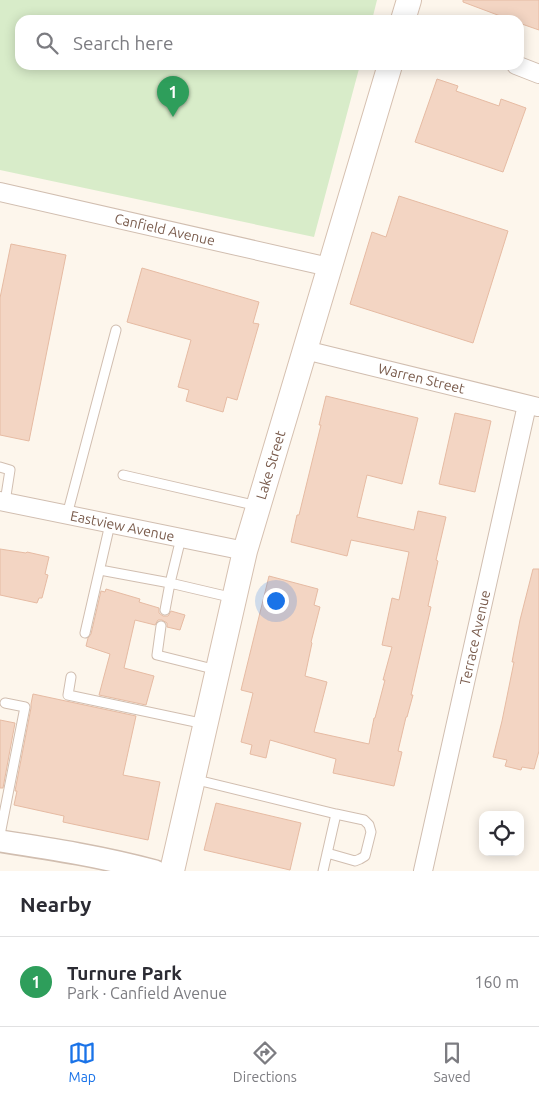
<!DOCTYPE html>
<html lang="en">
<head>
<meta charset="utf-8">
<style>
	:root { --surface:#fff; --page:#f2f2f3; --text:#2b2b33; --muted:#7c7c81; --line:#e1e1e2; --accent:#1a73e8 }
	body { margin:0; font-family:Ubuntu,sans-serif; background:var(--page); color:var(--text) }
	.controls { position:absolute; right:15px; bottom:15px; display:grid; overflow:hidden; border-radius:10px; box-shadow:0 2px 12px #0003 }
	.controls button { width:45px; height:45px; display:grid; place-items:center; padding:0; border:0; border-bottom:1px solid var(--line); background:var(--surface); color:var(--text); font:25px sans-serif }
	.you { position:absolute; left:275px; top:600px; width:18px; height:18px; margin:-12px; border:4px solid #fff; border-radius:50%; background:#1a73e8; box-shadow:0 0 0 8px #1a73e833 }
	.badge { display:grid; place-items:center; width:32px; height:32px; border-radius:50%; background:var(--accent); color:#fff; font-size:16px; font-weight:700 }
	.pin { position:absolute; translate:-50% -41px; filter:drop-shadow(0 1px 2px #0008) }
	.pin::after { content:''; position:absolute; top:26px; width:18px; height:15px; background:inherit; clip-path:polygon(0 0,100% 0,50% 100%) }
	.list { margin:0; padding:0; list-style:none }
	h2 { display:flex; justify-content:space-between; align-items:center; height:65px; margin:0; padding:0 20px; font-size:21px }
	h2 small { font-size:16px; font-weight:400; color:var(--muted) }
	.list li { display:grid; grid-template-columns:32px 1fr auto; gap:15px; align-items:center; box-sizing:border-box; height:90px; padding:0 20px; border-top:1px solid var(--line) }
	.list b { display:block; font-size:19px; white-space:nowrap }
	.list p { margin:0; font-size:16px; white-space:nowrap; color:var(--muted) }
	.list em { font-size:16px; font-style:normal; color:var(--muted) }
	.icon { flex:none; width:28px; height:28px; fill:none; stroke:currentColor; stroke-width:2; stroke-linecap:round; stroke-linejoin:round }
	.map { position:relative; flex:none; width:539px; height:871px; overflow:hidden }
	.search { position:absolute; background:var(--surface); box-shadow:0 2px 12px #0003; left:15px; right:15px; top:15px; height:55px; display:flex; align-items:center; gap:12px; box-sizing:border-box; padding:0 18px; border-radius:15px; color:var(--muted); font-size:19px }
	.sheet { height:155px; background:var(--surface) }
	nav { display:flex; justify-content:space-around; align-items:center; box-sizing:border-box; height:70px; border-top:1px solid var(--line); background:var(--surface); font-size:14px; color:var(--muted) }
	nav a { display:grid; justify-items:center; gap:2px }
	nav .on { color:var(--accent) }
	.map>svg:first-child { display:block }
	.green { fill:#d8ecc9 }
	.building { fill:#f3d5c3; stroke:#e6bba3 }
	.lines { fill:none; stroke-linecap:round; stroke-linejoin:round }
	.service-casing { stroke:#d1beb0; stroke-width:11 }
	.minor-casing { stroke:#d1beb0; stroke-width:20 }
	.tertiary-casing { stroke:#d1beb0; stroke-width:24 }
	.secondary-casing { stroke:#d6c0b0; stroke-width:26 }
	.service { stroke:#fff; stroke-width:9 }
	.minor { stroke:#fff; stroke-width:18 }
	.tertiary { stroke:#fff; stroke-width:21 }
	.secondary { stroke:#fff; stroke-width:24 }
	.labels { text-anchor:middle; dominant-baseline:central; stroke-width:4; stroke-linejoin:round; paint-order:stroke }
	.street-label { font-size:14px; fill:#7a5c4d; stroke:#fffaf3 }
</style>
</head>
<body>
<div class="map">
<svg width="539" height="871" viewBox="0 0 539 871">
	<rect width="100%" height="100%" fill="#fdf6ec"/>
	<path class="green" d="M0 0H377L372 20H20V65H360L314 237 0 170Z"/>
	<path class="building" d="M463 0H539V30L519 23V20H511L463 2Z
		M437 79 458 86 456 91 499 106 501 99 526 108 503 172 415 142Z
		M399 196 508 231 473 343 350 304 372 232 386 237Z
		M11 244 66 255 29 441 0 435V298Z
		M142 268 259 302 253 323 259 324 237 400 227 397 223 412 186 401 189 390 178 387 191 340 127 322Z
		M326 396 418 418 402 484 367 475 357 517 414 530 418 511 446 517 436 560 438 561 428 606 431 607 411 695H413L407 717H406L398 751 402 752 394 786 333 773 336 759 270 740 266 758 250 754 252 745 241 742 253 693 241 690 269 576 318 589 314 605 320 607 311 642 312 643 305 676 327 682 314 732 369 744 374 718H375L385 680H383L392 647 382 645 392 598 399 600 409 552 351 540 347 556 291 542 297 515H299L321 425H319Z
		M455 413 491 421 475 492 439 484Z
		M0 549 26 553 27 552 49 557 45 574 48 575 42 598H39L37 603 0 595Z
		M533 569H539V751L534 769 522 767 521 770 505 766 507 760 493 757 502 721 514 662H512L520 620Z
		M106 589 140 599 139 602 159 608V613L163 616H168L171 611 185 615 180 630 167 627V623L162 620H158L155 625 135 620 124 668 154 676 146 705 99 695 110 654 86 646 88 638 91 634 101 591 105 592Z
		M33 694 136 716 123 775 160 782 148 840 63 822 64 816 14 805 17 791H15L31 708V704Z
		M0 720 15 723 3 788H0Z
		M216 803 301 823 290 870 204 850Z"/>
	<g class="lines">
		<g class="service-casing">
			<path id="service" d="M0 467 10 470 5 502
				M123 475 258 506
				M67 515 116 330
				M100 570 170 583 181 538
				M165 610 170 583 234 598
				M161 626 157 655 217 670
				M85 633 110 524
				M71 677 68 695 205 724
				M193 779 336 814 364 820 369 825 371 832 365 856 360 859 355 861 327 853
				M0 835 25 707 5 703
				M323 871 336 814"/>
		</g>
		<g class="minor-casing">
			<g id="minor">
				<path d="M516 65 539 74"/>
				<path id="s1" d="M0 192 329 267"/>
				<path id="s2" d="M305 350 538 407"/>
				<path id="s3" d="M0 501 245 551"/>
				<path id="s4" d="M423 871 527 405"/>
			</g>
		</g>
		<g class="tertiary-casing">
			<path id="tertiary" d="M0 841C52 849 104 857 155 871"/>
		</g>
		<g class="secondary-casing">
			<g id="secondary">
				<path d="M403 20 409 0"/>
				<path id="s5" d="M172 871 245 551 390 65"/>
			</g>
		</g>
		<use href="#service" class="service"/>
		<use href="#minor" class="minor"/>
		<use href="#tertiary" class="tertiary"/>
		<use href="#secondary" class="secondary"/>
	</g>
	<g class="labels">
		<g class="street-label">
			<text stroke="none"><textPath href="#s1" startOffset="169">Canfield Avenue</textPath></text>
			<text stroke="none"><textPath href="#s2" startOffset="120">Warren Street</textPath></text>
			<text stroke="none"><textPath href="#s5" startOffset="418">Lake Street</textPath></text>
			<text stroke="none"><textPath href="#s3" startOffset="125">Eastview Avenue</textPath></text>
			<text stroke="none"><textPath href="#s4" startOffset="239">Terrace Avenue</textPath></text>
		</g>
	</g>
</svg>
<div class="controls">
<button><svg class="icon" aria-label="locate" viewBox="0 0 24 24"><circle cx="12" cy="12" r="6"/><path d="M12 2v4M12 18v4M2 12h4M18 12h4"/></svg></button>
</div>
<div class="you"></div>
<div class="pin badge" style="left:173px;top:117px;background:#2e9e5b">1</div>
<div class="search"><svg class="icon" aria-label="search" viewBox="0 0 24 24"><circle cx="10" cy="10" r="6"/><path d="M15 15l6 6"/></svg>Search here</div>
</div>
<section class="sheet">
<h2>Nearby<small></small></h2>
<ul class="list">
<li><span class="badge" style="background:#2e9e5b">1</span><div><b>Turnure Park</b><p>Park · Canfield Avenue</p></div><em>160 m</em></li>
</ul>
</section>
<nav>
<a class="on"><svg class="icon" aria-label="map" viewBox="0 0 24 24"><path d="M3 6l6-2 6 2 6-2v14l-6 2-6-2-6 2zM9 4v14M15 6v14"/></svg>Map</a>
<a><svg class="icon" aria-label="directions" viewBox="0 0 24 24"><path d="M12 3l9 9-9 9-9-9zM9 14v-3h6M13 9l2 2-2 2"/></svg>Directions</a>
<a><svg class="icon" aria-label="saved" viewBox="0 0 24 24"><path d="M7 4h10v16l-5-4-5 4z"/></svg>Saved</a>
</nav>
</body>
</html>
